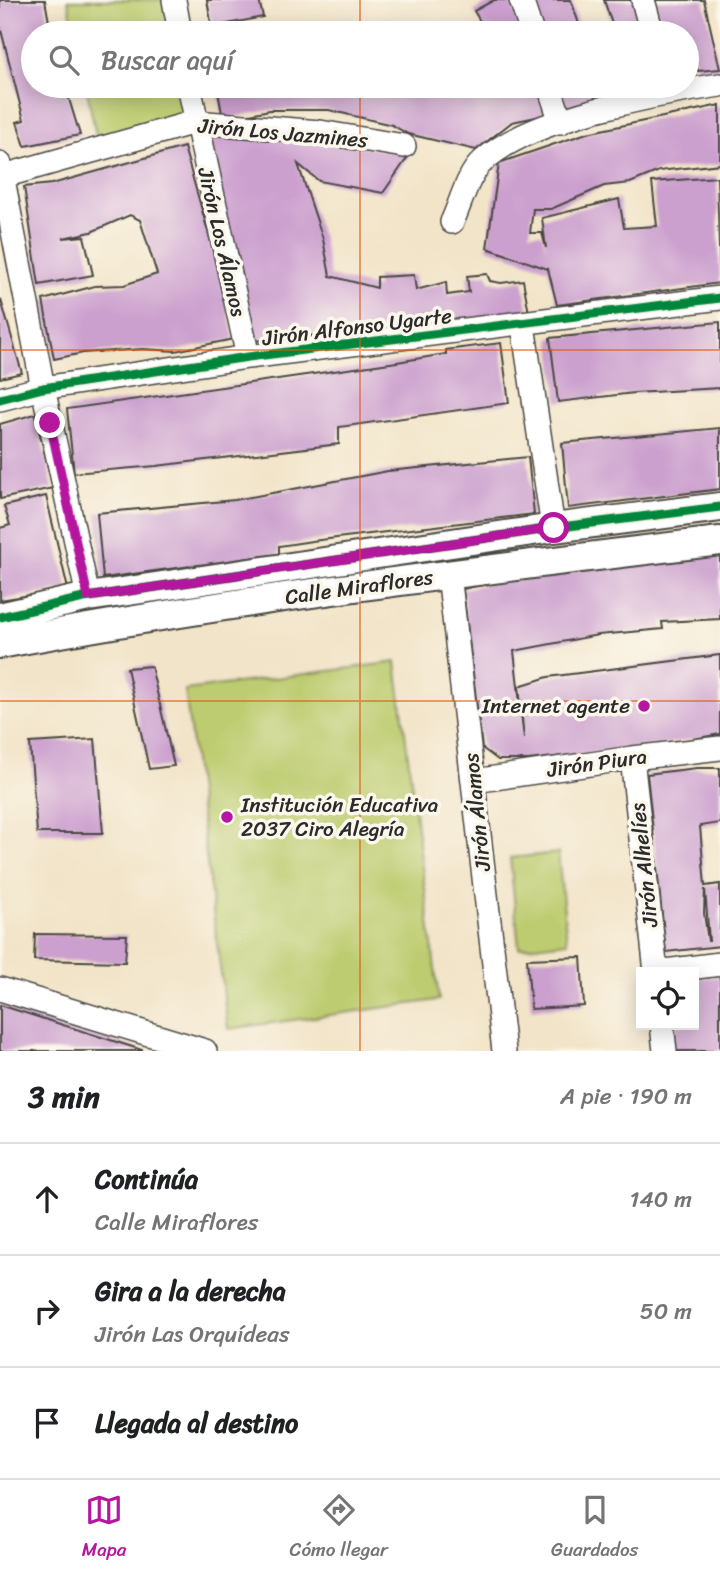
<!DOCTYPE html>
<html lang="es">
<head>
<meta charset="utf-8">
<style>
	:root { --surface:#fff; --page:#f2f2f2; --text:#202124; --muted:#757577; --line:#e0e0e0; --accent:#b5179e }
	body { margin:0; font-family:Sriracha,sans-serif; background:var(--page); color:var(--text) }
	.controls { position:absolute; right:21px; bottom:21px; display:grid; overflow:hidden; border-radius:0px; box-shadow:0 4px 18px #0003 }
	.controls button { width:63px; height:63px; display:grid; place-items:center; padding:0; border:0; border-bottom:2px solid var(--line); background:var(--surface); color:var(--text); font:35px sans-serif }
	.stop { position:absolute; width:21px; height:21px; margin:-16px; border:5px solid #b5179e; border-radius:50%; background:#fff }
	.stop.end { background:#b5179e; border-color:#fff; box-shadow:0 2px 7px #0008 }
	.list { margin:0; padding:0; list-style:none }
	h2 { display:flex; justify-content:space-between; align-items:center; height:91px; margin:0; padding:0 28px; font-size:30px }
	h2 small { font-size:23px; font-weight:400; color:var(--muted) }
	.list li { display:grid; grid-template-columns:46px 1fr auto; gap:21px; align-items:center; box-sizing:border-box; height:112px; padding:0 28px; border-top:2px solid var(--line) }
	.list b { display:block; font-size:26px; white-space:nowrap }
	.list p { margin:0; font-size:23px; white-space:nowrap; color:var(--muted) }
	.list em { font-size:23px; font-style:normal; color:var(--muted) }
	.icon { flex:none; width:38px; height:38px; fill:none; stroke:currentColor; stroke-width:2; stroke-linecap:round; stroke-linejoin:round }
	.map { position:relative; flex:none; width:720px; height:1051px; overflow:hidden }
	.search { position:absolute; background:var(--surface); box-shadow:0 4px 18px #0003; left:21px; right:21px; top:21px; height:77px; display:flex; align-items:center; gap:18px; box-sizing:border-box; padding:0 24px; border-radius:38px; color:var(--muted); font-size:26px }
	.sheet { height:427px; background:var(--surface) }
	nav { display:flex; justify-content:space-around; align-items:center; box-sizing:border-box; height:98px; border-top:2px solid var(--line); background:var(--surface); font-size:19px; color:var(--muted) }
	nav a { display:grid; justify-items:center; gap:4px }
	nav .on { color:var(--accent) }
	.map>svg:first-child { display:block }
	.green { fill:#bdcc6f; stroke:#747c4d; stroke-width:2 }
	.building { fill:#cb9fce; fill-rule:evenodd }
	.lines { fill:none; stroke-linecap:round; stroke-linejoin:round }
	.minor-casing { stroke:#494743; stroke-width:26 }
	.tertiary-casing { stroke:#494743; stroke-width:32 }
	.minor { stroke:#fff; stroke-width:23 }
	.tertiary { stroke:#fff; stroke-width:28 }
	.cycleway-casing { stroke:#fbf7ec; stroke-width:13 }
	.cycleway { stroke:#00873e; stroke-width:9 }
	.route { stroke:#b5179e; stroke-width:9 }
	.grid { fill:none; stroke:#df570e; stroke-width:2; stroke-opacity:0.55 }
	.poi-dot { fill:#b5179e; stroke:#fbf7ec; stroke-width:2.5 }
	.labels { text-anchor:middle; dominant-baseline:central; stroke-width:7; stroke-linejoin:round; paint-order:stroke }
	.street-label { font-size:21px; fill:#2b2b2b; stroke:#fbf7ec }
	.poi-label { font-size:21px; fill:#2b2b2b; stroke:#fbf7ec; text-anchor:end }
</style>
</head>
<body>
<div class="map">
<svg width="720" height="1051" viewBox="0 0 720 1051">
	<rect width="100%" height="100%" fill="#fbf7ec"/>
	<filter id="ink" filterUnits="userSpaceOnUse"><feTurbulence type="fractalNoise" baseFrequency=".0143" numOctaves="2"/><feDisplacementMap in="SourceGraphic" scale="14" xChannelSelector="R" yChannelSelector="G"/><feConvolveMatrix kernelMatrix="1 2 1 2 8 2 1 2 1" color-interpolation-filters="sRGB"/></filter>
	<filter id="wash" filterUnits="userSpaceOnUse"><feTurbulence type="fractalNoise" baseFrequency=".00686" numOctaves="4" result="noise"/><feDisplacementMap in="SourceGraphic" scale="28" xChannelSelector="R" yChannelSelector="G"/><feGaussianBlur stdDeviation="1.57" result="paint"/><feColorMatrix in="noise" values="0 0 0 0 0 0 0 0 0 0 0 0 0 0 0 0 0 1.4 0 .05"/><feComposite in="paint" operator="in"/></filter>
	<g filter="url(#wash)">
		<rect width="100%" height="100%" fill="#f2e4c8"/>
		<path class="green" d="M68 0H166L172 33H75Z
			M86 86H182L187 116 97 140Z
			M396 662 439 1000 228 1029 185 690Z
			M558 853 567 942 519 948 510 858Z"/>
		<g id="blocks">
			<path class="building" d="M0 0H45L51 33H33V86H65L80 135 25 146 17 122 24 120 0 26Z
				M207 0H259L263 17 212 27Z
				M494 0H510L522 33H487L474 11Z
				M532 0H571L582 33H543Z
				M604 0H636L645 33H615Z
				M655 0H704L720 69 698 71 693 56 687 57V33H664Z
				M217 86H538L546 115 512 122 476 150 408 134 392 125 329 110H270L223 119Z
				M558 86H648L565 110Z
				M720 105V164L659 171 630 183 604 186 551 209H533L530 233H542L546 248 542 218 619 199 624 228 657 226 652 182 717 177 720 283 557 305 548 269 487 248 499 163 587 133Z
				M196 123 410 154 383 193 319 181 298 164 323 239 330 276 377 288V277L414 275 416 290 446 282 447 295 469 292 467 276 487 274 490 281 501 283 523 280 529 313 255 341Z
				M184 147 220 274 234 339 175 351 143 349 83 353 54 359 43 300 95 286 124 285 157 274 140 220 130 215 91 232 63 238 84 236 93 275 39 285 24 187 52 184Z
				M1 300 22 373 0 378V301Z
				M720 322V388L634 393 558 402 550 338Z
				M501 343 509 403 339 427V444L156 466 74 473 67 409 397 362 446 354V350Z
				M35 414 53 488 0 499V424Z
				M720 428V489L568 508 562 443Z
				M528 457 534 514 312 541 279 546V554L103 578 97 513 235 500 388 471Z
				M46 496 68 589 0 600V528L10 525 4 506Z
				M720 552V619L662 622 663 629 598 635 514 651 524 739 519 686 548 677 720 655V734L666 744 528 760H498L482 748 463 589 508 579Z
				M151 666 174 766 149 769 127 668Z
				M95 739 103 833H37L30 743Z
				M697 768H720V823L700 826 705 886 720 884V946L666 952 647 774ZM705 889 709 941H708L704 913Z
				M35 934 127 935 125 962 34 960Z
				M581 957 584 1006 531 1009 527 959Z
				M720 976V1051H673L670 1025H694V979Z
				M0 1005 142 1050V1051H0Z"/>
		</g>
	</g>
	<g filter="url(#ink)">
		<use href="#blocks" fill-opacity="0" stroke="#494743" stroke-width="2"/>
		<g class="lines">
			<g class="minor-casing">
				<path id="minor" d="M174 0 180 33
					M521 0 532 33
					M643 0 652 33
					M189 86 248 357
					M549 86 561 122
					M0 164 43 388 88 597
					M0 177 195 122 320 132 404 146
					M452 222C461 203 467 175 483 161 529 118 657 94 720 85
					M523 325 553 528
					M0 399 43 388 248 357 720 298
					M449 574 504 1051
					M632 758 656 972
					M474 781 632 758 720 748
					M657 972 720 964
					M0 989 205 1051
					M662 1025 665 1051"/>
			</g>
			<g class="tertiary-casing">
				<path id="tertiary" d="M0 617 88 597 553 528 720 507
					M0 644C238 599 479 570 720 541"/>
			</g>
			<use href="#minor" class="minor"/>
			<use href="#tertiary" class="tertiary"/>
			<g class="cycleway-casing">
				<path id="cycleway" d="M0 399 43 388 248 357 720 298
					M0 617 88 597 553 528 720 507"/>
			</g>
			<use href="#cycleway" class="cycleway"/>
		</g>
	</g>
	<g class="lines" filter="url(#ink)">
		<path class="route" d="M50 423 88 597 554 528"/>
	</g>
	<path class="grid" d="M360 0V33M360 86V1051M0 350H720M0 701H720"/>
	<g class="poi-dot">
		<circle cx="644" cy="706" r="7"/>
		<circle cx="227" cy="817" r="7"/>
	</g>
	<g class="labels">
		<g class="street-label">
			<text transform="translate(283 133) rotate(5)">Jirón Los Jazmines</text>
			<text transform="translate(222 242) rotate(77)">Jirón Los Álamos</text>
			<text transform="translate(357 327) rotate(-7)">Jirón Alfonso Ugarte</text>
			<text transform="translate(359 587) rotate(-8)">Calle Miraflores</text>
			<text transform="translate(597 763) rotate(-8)">Jirón Piura</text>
			<text transform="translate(477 812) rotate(-96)">Jirón Álamos</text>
			<text transform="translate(644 865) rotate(-96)">Jirón Alhelíes</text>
		</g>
		<g class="poi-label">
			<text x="630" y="706">Internet agente</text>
			<text x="241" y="805" text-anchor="start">Institución Educativa<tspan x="241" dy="24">2037 Ciro Alegría</tspan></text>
		</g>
	</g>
</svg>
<div class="controls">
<button><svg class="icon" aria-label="locate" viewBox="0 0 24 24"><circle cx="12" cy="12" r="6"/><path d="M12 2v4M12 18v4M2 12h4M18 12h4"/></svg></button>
</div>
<div class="stop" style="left:554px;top:528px"></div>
<div class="stop end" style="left:50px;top:423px"></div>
<div class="search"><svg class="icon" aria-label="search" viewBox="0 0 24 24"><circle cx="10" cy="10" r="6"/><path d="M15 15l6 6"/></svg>Buscar aquí</div>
</div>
<section class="sheet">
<h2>3 min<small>A pie · 190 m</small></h2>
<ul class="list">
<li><svg class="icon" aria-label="ahead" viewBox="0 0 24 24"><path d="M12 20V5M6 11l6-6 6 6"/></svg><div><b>Continúa</b><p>Calle Miraflores</p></div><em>140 m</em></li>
<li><svg class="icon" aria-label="right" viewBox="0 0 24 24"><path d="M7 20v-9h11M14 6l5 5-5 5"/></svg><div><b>Gira a la derecha</b><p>Jirón Las Orquídeas</p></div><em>50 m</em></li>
<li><svg class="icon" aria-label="arrive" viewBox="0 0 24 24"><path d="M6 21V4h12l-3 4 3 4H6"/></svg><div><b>Llegada al destino</b></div></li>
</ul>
</section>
<nav>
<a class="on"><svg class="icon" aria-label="map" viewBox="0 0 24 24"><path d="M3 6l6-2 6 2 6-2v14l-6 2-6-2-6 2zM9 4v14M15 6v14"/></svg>Mapa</a>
<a><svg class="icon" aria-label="directions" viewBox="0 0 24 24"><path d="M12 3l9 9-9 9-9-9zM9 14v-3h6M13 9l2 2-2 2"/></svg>Cómo llegar</a>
<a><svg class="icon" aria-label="saved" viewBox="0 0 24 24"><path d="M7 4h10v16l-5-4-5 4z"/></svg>Guardados</a>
</nav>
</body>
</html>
